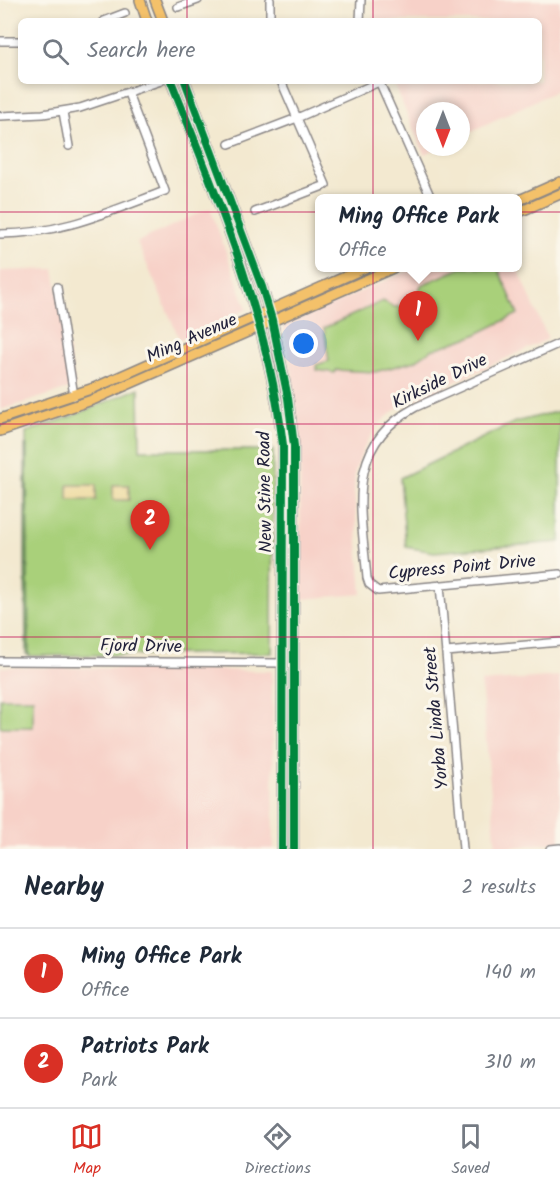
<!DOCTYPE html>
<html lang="en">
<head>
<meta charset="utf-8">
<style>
	:root { --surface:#fff; --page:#f6f6f7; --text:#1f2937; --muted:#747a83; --line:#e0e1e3; --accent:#d93025 }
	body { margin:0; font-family:Kalam,sans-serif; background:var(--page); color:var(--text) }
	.compass { position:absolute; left:416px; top:102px; width:54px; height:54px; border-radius:50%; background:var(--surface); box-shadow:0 3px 9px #0003; rotate:180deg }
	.you { position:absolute; left:304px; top:344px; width:21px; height:21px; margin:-15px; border:4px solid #fff; border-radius:50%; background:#1a73e8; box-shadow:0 0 0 9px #1a73e833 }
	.badge { display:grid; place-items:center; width:39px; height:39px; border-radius:50%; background:var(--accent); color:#fff; font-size:20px; font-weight:700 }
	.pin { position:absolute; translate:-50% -50px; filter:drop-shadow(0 2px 3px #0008) }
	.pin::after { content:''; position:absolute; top:32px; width:21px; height:18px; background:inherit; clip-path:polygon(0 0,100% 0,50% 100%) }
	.popup { position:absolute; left:315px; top:194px; width:207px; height:78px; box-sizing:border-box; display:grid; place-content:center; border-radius:9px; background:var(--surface); filter:drop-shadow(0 2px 4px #0005); font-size:20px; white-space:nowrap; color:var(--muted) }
	.popup b { font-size:22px; color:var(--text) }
	.popup::after { content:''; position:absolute; left:50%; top:100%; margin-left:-12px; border:12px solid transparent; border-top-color:var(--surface) }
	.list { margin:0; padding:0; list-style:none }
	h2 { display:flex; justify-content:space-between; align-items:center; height:78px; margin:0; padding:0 24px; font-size:26px }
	h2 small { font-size:20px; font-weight:400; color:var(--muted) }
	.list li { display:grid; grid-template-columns:39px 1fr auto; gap:18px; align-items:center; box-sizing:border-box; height:90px; padding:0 24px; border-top:2px solid var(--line) }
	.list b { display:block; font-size:22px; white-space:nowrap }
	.list p { margin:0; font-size:20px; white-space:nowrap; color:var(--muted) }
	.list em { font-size:20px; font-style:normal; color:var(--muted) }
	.icon { flex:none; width:33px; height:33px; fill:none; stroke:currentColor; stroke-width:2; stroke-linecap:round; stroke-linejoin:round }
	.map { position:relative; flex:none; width:560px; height:849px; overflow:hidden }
	.search { position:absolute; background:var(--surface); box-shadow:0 3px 9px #0003; left:18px; right:18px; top:18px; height:66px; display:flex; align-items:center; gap:15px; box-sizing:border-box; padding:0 21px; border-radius:9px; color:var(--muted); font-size:22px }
	.sheet { height:258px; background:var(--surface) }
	nav { display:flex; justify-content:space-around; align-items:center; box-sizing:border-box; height:84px; border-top:2px solid var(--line); background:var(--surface); font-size:16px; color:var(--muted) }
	nav a { display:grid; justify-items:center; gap:3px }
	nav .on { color:var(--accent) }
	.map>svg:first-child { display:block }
	.built { fill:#f7d1c8 }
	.green { fill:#a9d07a; stroke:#66795a; stroke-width:1.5 }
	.forest { fill:#86b26a; stroke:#546a52; stroke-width:1.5 }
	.sand { fill:#eeda9e; stroke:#887e6c; stroke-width:1.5 }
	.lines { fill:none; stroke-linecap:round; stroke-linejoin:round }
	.minor-casing { stroke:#8a8686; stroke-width:10 }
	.major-casing { stroke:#8a8686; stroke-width:12 }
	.minor { stroke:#fff; stroke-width:7 }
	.major { stroke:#f4c16a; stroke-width:9 }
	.cycleway-casing { stroke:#fbf7ec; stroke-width:11 }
	.cycleway { stroke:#00873e; stroke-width:8 }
	.grid { fill:none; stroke:#c2185b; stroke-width:1.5; stroke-opacity:0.55 }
	.labels { text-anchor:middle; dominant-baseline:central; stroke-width:6; stroke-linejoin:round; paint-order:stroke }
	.street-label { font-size:18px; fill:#22223b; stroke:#fbf7ec }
</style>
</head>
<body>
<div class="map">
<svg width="560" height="849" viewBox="0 0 560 849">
	<rect width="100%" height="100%" fill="#fbf7ec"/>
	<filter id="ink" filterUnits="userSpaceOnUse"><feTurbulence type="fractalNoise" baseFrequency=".0167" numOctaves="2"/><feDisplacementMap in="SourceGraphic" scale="12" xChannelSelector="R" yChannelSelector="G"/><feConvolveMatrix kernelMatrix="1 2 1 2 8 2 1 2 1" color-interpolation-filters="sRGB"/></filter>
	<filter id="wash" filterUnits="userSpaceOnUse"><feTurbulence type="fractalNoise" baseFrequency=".008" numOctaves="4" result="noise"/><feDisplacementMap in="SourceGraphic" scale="24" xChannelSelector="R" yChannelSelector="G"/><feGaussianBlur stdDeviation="1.35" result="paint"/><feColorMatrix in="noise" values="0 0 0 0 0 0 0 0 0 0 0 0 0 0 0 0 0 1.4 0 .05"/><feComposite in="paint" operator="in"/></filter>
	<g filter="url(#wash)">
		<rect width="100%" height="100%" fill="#f3e9d0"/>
		<path class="built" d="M373 0H560V89L461 136V111H425V147H439L424 154 393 81H539V21H374Z
			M210 208 247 309 180 340 137 242Z
			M517 266 548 339 396 409 379 424 365 445 355 471 354 492 362 594 301 599 300 436 294 385 283 326 414 268H517Z
			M54 269 75 387 0 410V271Z
			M0 667 272 671 274 849H0Z
			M560 676V842L496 849 481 682Z"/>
		<path class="green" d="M461 268H498L518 314 473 336 431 350 415 361 375 372 336 370 335 373 317 370 316 365 329 361 324 328 383 301 394 307H406L417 297 421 285Z
			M139 388 140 450H273L272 653 28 656 26 432 70 417Z
			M560 411V542L434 552 406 547 400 478 515 422Z
			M0 698H33V727H0Z"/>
		<path class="forest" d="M25 445H27L28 565H25Z
			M25 566H28L29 654H26Z"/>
		<path class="sand" d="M68 485H96V500H68Z
			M113 485H129V500H113Z"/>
	</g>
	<g filter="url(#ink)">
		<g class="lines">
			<g class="minor-casing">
				<path id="minor" d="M178 7 198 0
					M104 21 125 13
					M270 21V0
					M360 21 361 0
					M0 41H21
					M379 81 431 198
					M63 112 69 146
					M0 116 43 114 80 108 161 81
					M229 144 297 118 379 82
					M255 212 326 185 281 81
					M0 234C62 234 108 212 165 191L128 93
					M57 287 74 396
					M560 343 416 407C344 445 361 510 367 578L369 584 378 591 560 574
					M440 585 463 849
					M446 652 560 642
					M0 661 282 663
					M550 849 560 848"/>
			</g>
			<g class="major-casing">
				<path id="major" d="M140 0 147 21
					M155 0 163 21
					M171 81C218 199 268 318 283 445L282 849
					M185 81 262 287 272 320 288 398 294 446V849
					M517 201 560 182
					M517 213 560 194
					M0 419 94 388 365 268
					M0 431 95 399 393 268"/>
			</g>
			<use href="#minor" class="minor"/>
			<use href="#major" class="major"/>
			<g class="cycleway-casing">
				<path id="cycleway" d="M171 81C218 199 268 318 283 445L282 849
					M185 81 262 287 272 320 288 398 294 446V849"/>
			</g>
			<use href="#cycleway" class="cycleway"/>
		</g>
	</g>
	<path class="grid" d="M187 0V21M373 0V21M187 81V849M373 81V849M0 212H560M0 424H560M0 637H560"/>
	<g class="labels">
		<g class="street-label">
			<text transform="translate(192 339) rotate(-24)">Ming Avenue</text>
			<text transform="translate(440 382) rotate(-26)">Kirkside Drive</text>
			<text transform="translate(266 492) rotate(-91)">New Stine Road</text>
			<text transform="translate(462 568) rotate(-5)">Cypress Point Drive</text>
			<text transform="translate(141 647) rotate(1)">Fjord Drive</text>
			<text transform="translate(437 718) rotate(-95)">Yorba Linda Street</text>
		</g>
	</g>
</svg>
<svg class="compass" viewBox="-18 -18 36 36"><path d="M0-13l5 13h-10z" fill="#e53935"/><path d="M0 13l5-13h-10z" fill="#747a83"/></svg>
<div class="you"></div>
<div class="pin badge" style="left:418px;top:341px">1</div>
<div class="popup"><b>Ming Office Park</b>Office</div>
<div class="pin badge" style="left:150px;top:550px">2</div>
<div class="search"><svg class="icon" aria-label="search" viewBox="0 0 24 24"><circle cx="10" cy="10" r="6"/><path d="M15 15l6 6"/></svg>Search here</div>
</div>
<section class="sheet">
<h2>Nearby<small>2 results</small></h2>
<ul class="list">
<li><span class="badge">1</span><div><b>Ming Office Park</b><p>Office</p></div><em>140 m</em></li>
<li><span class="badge">2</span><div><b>Patriots Park</b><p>Park</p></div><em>310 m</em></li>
</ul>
</section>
<nav>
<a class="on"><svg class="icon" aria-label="map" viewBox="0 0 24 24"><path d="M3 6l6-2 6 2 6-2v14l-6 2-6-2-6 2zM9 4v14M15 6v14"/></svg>Map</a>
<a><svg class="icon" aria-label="directions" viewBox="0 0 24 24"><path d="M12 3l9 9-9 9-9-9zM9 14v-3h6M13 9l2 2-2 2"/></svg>Directions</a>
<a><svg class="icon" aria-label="saved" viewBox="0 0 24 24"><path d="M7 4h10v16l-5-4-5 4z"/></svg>Saved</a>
</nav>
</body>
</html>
